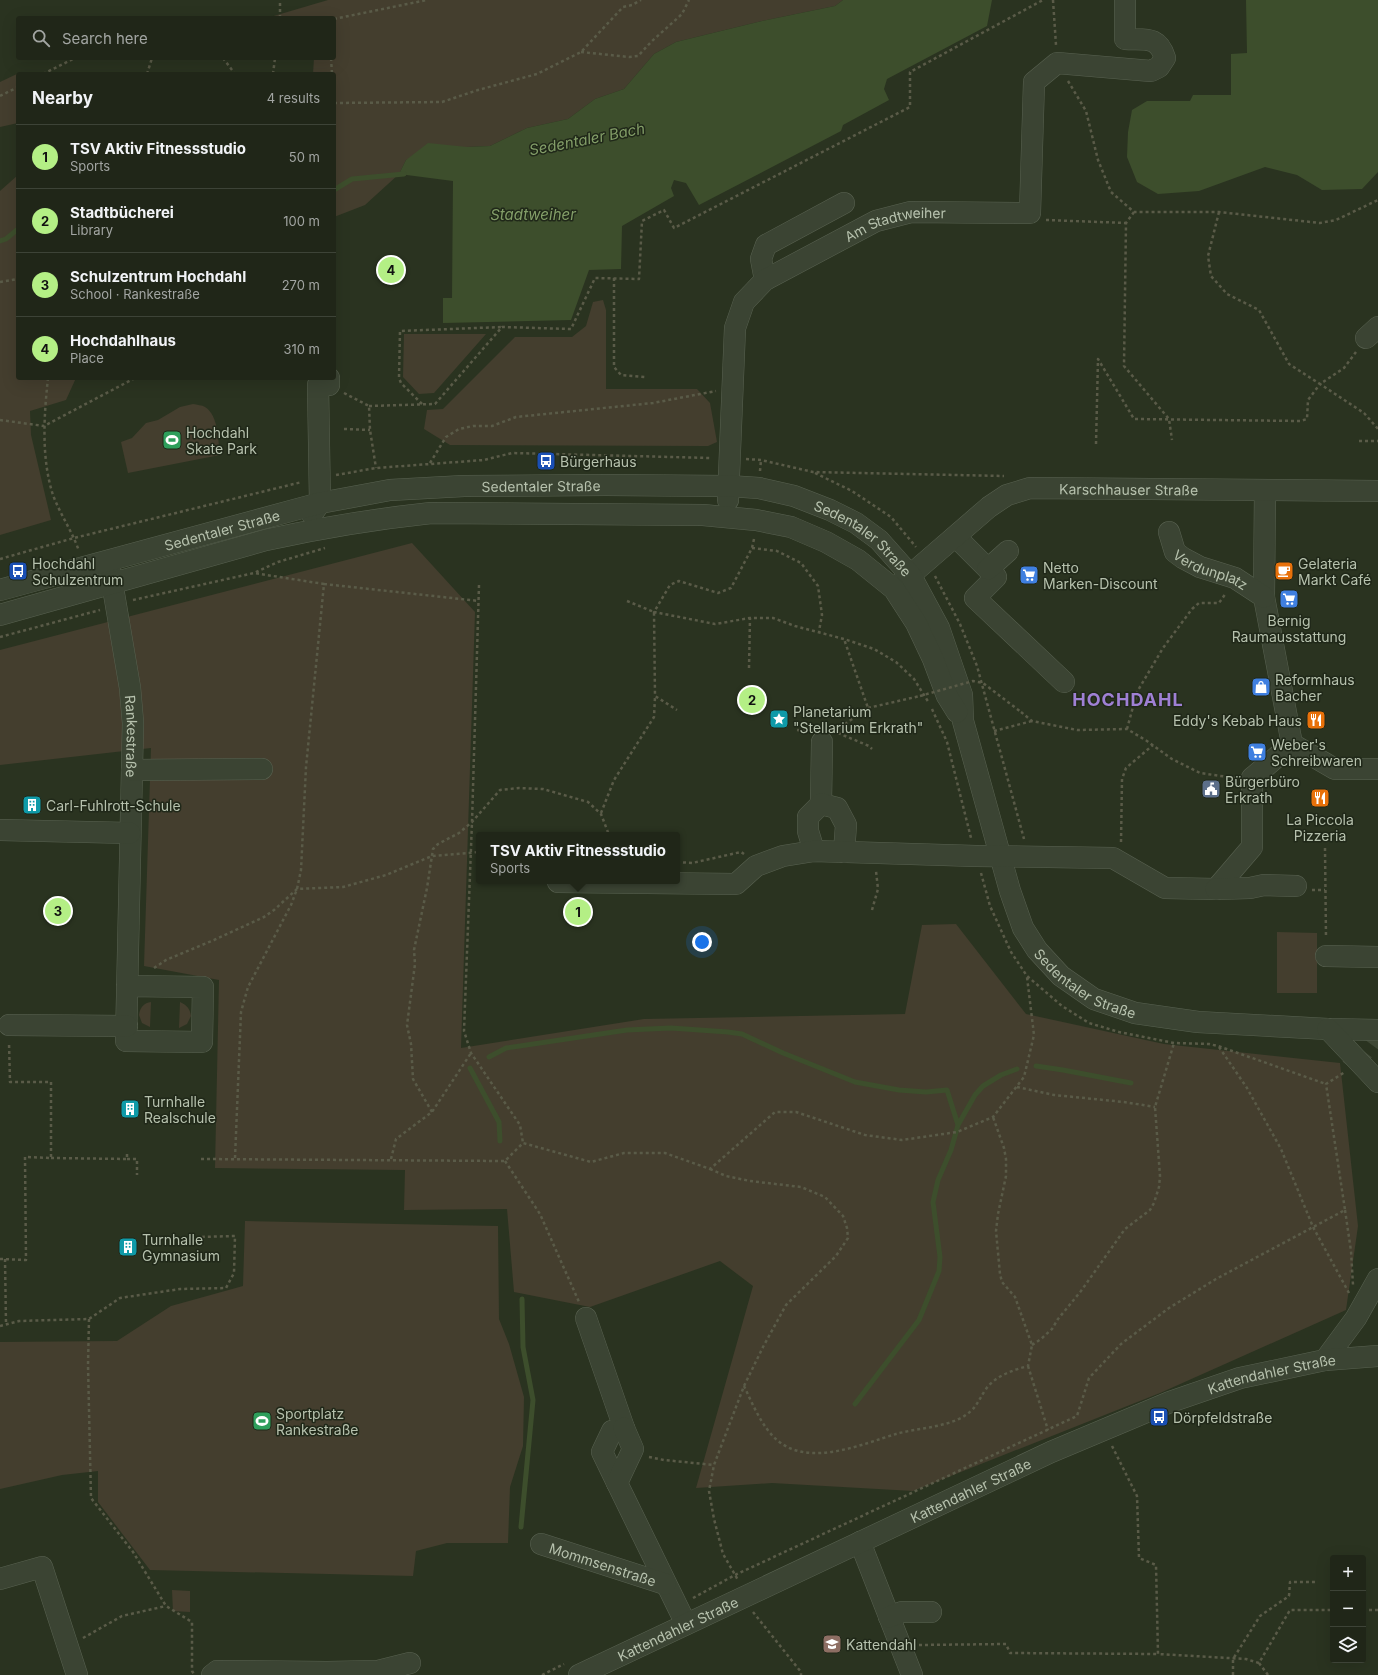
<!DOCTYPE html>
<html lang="en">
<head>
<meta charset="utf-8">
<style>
	:root { --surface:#202618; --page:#2d3225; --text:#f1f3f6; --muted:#a2a5a2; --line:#3d4337; --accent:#b4ef85 }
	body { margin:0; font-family:Inter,sans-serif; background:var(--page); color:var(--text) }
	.controls { position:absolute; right:12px; bottom:12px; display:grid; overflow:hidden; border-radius:4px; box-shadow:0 4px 16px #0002 }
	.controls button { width:36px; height:36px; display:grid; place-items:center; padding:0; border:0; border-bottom:1px solid var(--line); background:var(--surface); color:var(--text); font:20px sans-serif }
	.you { position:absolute; left:702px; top:942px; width:14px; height:14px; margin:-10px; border:3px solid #fff; border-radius:50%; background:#1a73e8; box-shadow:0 0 0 6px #1a73e833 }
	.badge { display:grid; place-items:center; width:26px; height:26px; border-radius:50%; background:var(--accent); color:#111; font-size:13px; font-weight:700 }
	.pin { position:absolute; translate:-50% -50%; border:2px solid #fff; box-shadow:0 1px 4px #0006 }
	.popup { position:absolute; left:476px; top:832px; width:204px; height:52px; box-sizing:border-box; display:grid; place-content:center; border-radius:4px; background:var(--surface); filter:drop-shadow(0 1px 3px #0005); font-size:13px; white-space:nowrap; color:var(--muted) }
	.popup b { font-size:15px; color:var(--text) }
	.popup::after { content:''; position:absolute; left:50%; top:100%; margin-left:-8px; border:8px solid transparent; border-top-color:var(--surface) }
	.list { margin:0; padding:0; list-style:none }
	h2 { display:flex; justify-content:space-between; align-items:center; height:52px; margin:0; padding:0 16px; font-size:17px }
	h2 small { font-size:13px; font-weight:400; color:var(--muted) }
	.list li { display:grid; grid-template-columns:26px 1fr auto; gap:12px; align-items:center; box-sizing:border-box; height:64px; padding:0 16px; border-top:1px solid var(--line) }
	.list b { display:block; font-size:15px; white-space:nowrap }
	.list p { margin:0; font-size:13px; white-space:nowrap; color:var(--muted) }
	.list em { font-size:13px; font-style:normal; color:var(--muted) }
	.icon { flex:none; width:22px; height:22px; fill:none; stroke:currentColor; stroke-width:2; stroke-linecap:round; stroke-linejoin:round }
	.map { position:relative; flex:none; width:1378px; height:1675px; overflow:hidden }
	.search { position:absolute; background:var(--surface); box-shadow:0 4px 16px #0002; left:16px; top:16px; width:320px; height:44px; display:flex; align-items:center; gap:10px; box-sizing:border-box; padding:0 14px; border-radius:4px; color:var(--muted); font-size:15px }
	.panel { position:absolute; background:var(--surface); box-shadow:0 4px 16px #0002; left:16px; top:72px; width:320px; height:308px; border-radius:4px }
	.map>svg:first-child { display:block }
	.green { fill:#443e2e }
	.water { fill:#3d4e2c }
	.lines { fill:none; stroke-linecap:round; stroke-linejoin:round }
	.stream { stroke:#3d4e2c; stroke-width:5 }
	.minor-tunnel { stroke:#3f4835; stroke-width:21; stroke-dasharray:21 10; stroke-linecap:butt }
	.minor-casing { stroke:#596251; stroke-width:22 }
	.path { stroke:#5a5b48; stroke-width:2.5; stroke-dasharray:3 3; stroke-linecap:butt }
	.minor { stroke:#3b4433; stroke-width:21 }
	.path-bridge { stroke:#5a5b48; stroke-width:2.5; stroke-dasharray:3 3; stroke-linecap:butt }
	.labels { text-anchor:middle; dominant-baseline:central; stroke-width:3; stroke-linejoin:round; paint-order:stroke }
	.street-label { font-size:14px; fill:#b6c1ad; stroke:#202819 }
	.poi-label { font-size:14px; fill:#b6c1ad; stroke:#202819; text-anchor:start }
	.water-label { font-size:15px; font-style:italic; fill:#839e68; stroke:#202819 }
	.district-label { font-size:18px; font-weight:bold; letter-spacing:1px; fill:#9f80d4; stroke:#202819 }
</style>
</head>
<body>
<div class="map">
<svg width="1378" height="1675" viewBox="0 0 1378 1675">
	<rect width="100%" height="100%" fill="#2a3320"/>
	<path class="green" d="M328 0H843L835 6 762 21 676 42 654 54 624 89 595 99 568 119 527 128 490 146 467 147 406 160 399 174 365 205 334 217V74H313L314 58H334V18H267Z
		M19 73 18 123 0 127V82Z
		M18 175V378H76L66 400 30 411 31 435 51 520 0 535V191Z
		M603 300 606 310V389H697L710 403 717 442 708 446 450 445 424 429 427 410 443 409 515 337H572L586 326 593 302Z
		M404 334H486L434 393 419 394 403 377Z
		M193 404C197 405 202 405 205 407 219 416 218 441 220 455L128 473 121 442 132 438 146 423 158 420 180 407Z
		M412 543 475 612 461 1048 644 1019 905 1014 922 925 956 924 1026 1014 1164 1044 1340 1063 1358 1226 1346 1310 1160 1393 913 1491 772 1483 696 1488 753 1286 720 1261 590 1307 514 1292 507 1209 404 1210 405 1170 215 1168 219 980 144 966 151 748 0 765V650Z
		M1277 932 1317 933V993H1277Z
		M151 1002 150 1027 142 1023 139 1015C140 1007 144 1003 151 1002Z
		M180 1002C187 1005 190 1009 191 1016L187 1024 179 1028Z
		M245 1221 498 1226 499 1319 509 1344 524 1397 523 1446 510 1487 508 1543H447L416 1551 413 1576 150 1570 98 1502V1471L62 1475 0 1489V1342L117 1341 171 1306 243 1286Z
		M172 1590 190 1591V1612L173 1611Z"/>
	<path class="water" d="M843 0H992L987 26 887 79 884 89 889 100 843 125 841 131 699 205 686 183 674 180 671 188 674 196 622 226 621 269 589 270 571 320 443 323V298H452L453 181 399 174 406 160 428 143 467 147 490 146 527 128 568 119 595 99 624 89 654 54 676 42 762 21 835 6Z
		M1246 0H1378V172L1362 189 1322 190 1297 175 1265 167 1199 191 1158 194 1137 182 1127 157 1128 132 1132 110 1147 101H1190L1193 95H1231V54L1247 53Z"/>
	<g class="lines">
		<path class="stream" d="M334 190 352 179 404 174
			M0 241 6 239 18 229
			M489 1057 506 1048 627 1030 671 1028 728 1032 742 1034 783 1053 855 1082 899 1090 926 1092 947 1090 958 1125
			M1036 1066 1063 1070 1131 1083
			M470 1068 499 1122 500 1141
			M855 1404 919 1320 939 1271 940 1257 933 1202 938 1180 951 1150 958 1125 975 1095 983 1086 1001 1075 1017 1069
			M521 1527 533 1400 523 1347 522 1299"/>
		<path class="minor-tunnel" d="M1351 1068 1378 1031"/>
		<g class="minor-casing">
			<g id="minor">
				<path d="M765 280 761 259 766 245 844 203"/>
				<path d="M1366 338 1378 327"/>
				<path d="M1265 491 1264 597 1292 744 1335 769H1378"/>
				<path id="s1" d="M728 500 735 328 744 302 765 280 876 221 911 212 1030 213 1034 82 1057 63 1151 71 1159 67 1165 58C1158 35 1145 40 1125 39V0"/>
				<path d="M312 514 320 503 318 385H329V378"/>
				<path id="s2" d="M1169 532 1175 552 1183 558 1200 567 1235 578 1264 597"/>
				<path d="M956 537 996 577 975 598 1064 682"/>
				<path d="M988 569 1008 551"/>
				<path id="s3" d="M110 570 130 688 133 723 126 1041 202 1042 203 987 127 986"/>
				<path id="s4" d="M900 584 989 507 1007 495 1030 488 1378 491"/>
				<path id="s5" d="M0 590 320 503 390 490 464 486 606 485 729 486 759 488 794 496 830 510 856 523 879 540 911 576 939 628 962 695 963 721 1010 891 1023 928 1037 950 1061 976 1094 999 1135 1013 1198 1022 1328 1029 1378 1030"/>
				<path d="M0 615 266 540C320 528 375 519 431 513L703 515 756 520 791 527 826 542 858 560 894 589 916 623 933 659 947 696 957 712"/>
				<path d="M132 770 262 769"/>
				<path d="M821 804 822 742"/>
				<path d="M0 830 130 833"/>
				<path d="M814 851 808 831V817L821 804 837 808 846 825 844 852"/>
				<path d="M558 882 736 884 756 866 783 856 814 851 976 856 1113 858 1165 888 1216 889 1252 847V778L1292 744"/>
				<path d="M1216 889 1250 888 1264 885 1296 886"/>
				<path d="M1326 956 1378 957"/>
				<path d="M9 1025 127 1026"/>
				<path d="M1328 1029 1378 1082"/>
				<path d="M586 1318 624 1428 612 1431 602 1452 617 1483"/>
				<path d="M1325 1360 1356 1318 1378 1279"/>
				<path d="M624 1428 633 1449 617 1483 686 1624"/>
				<path d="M860 1542 912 1675"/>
				<path id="s6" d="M541 1544 665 1584"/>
				<path d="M0 1579 42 1567 77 1675"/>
				<path d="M889 1617 902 1612H931"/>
				<path d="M212 1675 217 1671 327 1672 378 1671 410 1663"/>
				<path id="s7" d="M579 1675 1051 1452 1170 1402 1240 1378 1325 1360 1378 1356"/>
			</g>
		</g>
		<path class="path" d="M1053 0 1056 45
			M280 18V0
			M334 19 427 0
			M581 52 629 57 638 56 651 42 682 14 689 0
			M223 58 235 74
			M331 58 332 74
			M43 74 75 58
			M147 74 152 58
			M273 74 275 58
			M1068 81 1086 111 1098 160 1111 192 1134 212H1219L1320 223 1336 220 1378 200
			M0 96 18 87
			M334 103 442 102 478 90 537 74 581 52 623 7 632 5 641 0
			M1134 212 1126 223 1124 366 1169 419 1172 440
			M1219 212 1208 256 1211 276 1227 294 1259 310 1289 364 1320 384 1344 368 1356 352
			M1046 220 1126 223
			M614 278V367L621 375 645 377
			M0 282 18 279
			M48 378C44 415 41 458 53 495 60 514 72 531 79 551
			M344 393 369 406 370 430 376 468
			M422 404 401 383 399 378 400 331 502 327
			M369 406 435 404 502 327 571 329 595 278 639 279 642 221 664 210 674 228 910 107V72L1043 0
			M0 420 44 426 135 378
			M344 429 370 430
			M1359 441H1378
			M1096 444 1098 359 1134 419 1300 421 1307 419 1308 400 1320 384 1364 413 1378 429
			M746 459 761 460 813 472 1004 476
			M430 463 446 437 459 429 473 426H492L516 417 653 403 716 391
			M760 471 761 460
			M815 473 852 491 891 517 916 547
			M336 475 376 468 484 460 512 453 711 458
			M754 539 752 548 731 588 718 593 679 581 670 585 654 612 715 624 750 618H773L795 626 844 639 874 649 896 662 914 679 929 703
			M752 548 777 551 801 563 818 586 822 615 819 631
			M0 559 74 538 302 482
			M935 576 960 624 977 666 1024 839
			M324 584 479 601
			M479 585 472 822 464 1031 471 1053 520 1125 523 1143
			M133 600 254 573 278 562 325 548
			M627 601 654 612 655 696 677 710
			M0 637 100 610
			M749 668 750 618
			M868 708 920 696
			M932 709 947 742 971 838
			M1021 712 1032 721 1077 730 1127 729 1147 741 1172 759 1200 773 1235 778
			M1127 729 1137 692 1163 648 1192 609 1199 603H1219L1226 593
			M797 730 808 731
			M835 731 868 708 844 639
			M994 731 1032 721
			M838 733 869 746 872 749
			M601 813 614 780 654 717 655 697
			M1121 842 1122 779 1126 768 1153 745
			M1325 848 1326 938
			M677 862 692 863 741 852 744 854
			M981 873 990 906 1011 952 1027 976 1062 1006 1089 1023 1119 1032 1174 1043 1209 1044 1218 1046 1326 1084
			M1312 890H1325
			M872 910 878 889 876 871
			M154 968 166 960 214 940 264 917 274 910 297 889 343 887 386 875 432 856 479 852
			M1219 1047 1247 1088 1281 1149 1313 1227 1349 1293
			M1017 1087 1054 1095 1124 1102 1155 1107
			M432 1112 413 1079 411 1044 407 1025 415 964 414 950 427 888 433 849 438 844 459 833 472 822 500 790 519 788 543 789 588 802 601 814 609 835
			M51 1158 127 1159V1154
			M235 1158 241 1012 248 987 291 905 297 889 301 870 306 767 324 584 254 573
			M127 1159H137V1175
			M201 1159 505 1161 523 1143 591 1162 624 1153H665L710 1169 775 1112H796L865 1135 902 1140 957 1132 993 1117 1024 1077 1034 1035 1027 977
			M391 1159 396 1139 432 1112 471 1053
			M505 1161 540 1214 579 1302
			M710 1169 726 1176 750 1181 801 1187 825 1197 843 1216 847 1228 848 1238 836 1256 786 1305 763 1347 744 1386 714 1465 709 1491 714 1519 723 1554 738 1580
			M1345 1210 1351 1251 1353 1285
			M0 1259 26 1260 25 1157 51 1158V1082H10L9 1042
			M5 1259 6 1324
			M89 1319 88 1365 91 1498 133 1552 166 1606 192 1622V1671L194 1674
			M0 1326 19 1321 89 1319 120 1298 180 1289 226 1288 234 1273 235 1236 199 1237
			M1032 1345 1041 1339 1052 1329 1058 1319 1081 1291 1125 1229 1150 1210 1154 1203 1159 1187 1160 1176 1155 1107 1174 1043
			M1028 1366 1048 1430
			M744 1386C753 1405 762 1427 777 1440 809 1468 862 1444 896 1434 917 1428 941 1428 961 1418 977 1409 977 1402 986 1389 995 1376 1013 1370 1028 1366L1032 1345 1015 1297 1002 1282 1000 1274 996 1231 998 1214 1006 1176V1159L1004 1148 993 1117
			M1112 1446 1137 1496 1139 1558 1156 1565 1158 1654 1246 1659 1259 1663
			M649 1457 664 1460 714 1465
			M693 1598 735 1575 1077 1416 1089 1378 1121 1344 1169 1308 1216 1279 1345 1210 1326 1084 1345 1072
			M1363 1610H1378
			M753 1612 801 1672V1675
			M83 1638 122 1616 166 1606
			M919 1645 1006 1644 1010 1653 1158 1654
			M542 1675 564 1664
			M1233 1675V1659L1260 1616 1289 1596 1290 1582H1318
			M1268 1675 1259 1663 1290 1610H1333"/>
		<use href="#minor" class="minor"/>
		<path class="path-bridge" d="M920 696 973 681 983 683 1021 712"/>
	</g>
	<defs>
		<g id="stadium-square" transform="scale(1)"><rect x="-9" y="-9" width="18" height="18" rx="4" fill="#2e9e5b" stroke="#202819"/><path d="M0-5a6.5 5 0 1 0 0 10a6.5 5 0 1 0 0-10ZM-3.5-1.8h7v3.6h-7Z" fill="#fff"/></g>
		<g id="bus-square" transform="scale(1)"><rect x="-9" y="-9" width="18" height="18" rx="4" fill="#1a4fb4" stroke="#202819"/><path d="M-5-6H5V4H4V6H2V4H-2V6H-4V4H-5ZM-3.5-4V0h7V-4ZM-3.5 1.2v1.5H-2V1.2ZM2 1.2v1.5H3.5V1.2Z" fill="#fff"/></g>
		<g id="cafe-square" transform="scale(1)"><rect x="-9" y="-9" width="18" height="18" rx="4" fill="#e8710a" stroke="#202819"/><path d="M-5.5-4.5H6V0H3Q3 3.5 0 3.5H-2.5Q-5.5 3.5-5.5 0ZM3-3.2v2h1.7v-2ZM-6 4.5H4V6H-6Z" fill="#fff"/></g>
		<g id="supermarket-square" transform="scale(1)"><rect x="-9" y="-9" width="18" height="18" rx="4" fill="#3f7fe0" stroke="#202819"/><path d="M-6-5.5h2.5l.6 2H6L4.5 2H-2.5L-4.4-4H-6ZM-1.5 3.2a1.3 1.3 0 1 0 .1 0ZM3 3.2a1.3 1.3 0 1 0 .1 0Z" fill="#fff"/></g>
		<g id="shop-square" transform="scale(1)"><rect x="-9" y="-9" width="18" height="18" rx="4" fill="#3f7fe0" stroke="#202819"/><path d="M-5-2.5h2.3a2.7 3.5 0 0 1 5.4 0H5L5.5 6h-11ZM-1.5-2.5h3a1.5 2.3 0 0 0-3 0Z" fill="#fff"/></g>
		<g id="sight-square" transform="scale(1)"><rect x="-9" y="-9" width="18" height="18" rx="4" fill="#0f9aa8" stroke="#202819"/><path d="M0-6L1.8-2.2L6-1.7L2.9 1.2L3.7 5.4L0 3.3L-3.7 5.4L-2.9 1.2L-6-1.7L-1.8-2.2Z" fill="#fff"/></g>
		<g id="restaurant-square" transform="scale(1)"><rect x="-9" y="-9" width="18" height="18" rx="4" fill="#e8710a" stroke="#202819"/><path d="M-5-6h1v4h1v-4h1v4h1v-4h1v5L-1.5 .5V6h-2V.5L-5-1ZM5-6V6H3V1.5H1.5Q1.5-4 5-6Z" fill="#fff"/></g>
		<g id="civic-square" transform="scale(1)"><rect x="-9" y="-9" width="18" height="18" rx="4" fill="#5c6f8a" stroke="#202819"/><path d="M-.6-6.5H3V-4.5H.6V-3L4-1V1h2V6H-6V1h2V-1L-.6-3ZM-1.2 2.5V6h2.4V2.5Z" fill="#fff"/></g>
		<g id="building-square" transform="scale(1)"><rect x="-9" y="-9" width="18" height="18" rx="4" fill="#0f9aa8" stroke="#202819"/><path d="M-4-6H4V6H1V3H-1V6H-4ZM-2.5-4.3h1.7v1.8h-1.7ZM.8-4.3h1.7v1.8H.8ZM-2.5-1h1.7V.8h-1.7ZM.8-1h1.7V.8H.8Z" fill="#fff"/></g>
		<g id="school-square" transform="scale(1)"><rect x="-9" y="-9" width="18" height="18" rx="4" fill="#8d6e63" stroke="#202819"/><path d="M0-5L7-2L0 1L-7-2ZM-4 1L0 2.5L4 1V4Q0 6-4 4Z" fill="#fff"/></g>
	</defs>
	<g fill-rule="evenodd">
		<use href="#stadium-square" x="172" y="440"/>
		<use href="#bus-square" x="546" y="461"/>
		<use href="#bus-square" x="18" y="571"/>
		<use href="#cafe-square" x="1284" y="571"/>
		<use href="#supermarket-square" x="1029" y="575"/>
		<use href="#supermarket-square" x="1289" y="599"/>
		<use href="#shop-square" x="1261" y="687"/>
		<use href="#sight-square" x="779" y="719"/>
		<use href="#restaurant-square" x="1316" y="720"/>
		<use href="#supermarket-square" x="1257" y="752"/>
		<use href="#civic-square" x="1211" y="789"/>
		<use href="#restaurant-square" x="1320" y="798"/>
		<use href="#building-square" x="32" y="805"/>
		<use href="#building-square" x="130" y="1109"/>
		<use href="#building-square" x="128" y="1247"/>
		<use href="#bus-square" x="1159" y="1417"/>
		<use href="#stadium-square" x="262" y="1421"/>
		<use href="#school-square" x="832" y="1644"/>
	</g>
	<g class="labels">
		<g class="street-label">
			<text stroke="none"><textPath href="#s1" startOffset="374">Am Stadtweiher</textPath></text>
			<text stroke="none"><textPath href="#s5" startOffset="554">Sedentaler Straße</textPath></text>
			<text stroke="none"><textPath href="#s4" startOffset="262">Karschhauser Straße</textPath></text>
			<text stroke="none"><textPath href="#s5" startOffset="230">Sedentaler Straße</textPath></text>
			<text stroke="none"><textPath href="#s5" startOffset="890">Sedentaler Straße</textPath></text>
			<text stroke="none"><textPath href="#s2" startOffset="61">Verdunplatz</textPath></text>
			<text stroke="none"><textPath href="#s3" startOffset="168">Rankestraße</textPath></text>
			<text stroke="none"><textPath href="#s5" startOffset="1410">Sedentaler Straße</textPath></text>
			<text stroke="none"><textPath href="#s7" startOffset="757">Kattendahler Straße</textPath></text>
			<text stroke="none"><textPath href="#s7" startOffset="433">Kattendahler Straße</textPath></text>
			<text stroke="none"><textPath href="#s6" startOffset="65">Mommsenstraße</textPath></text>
			<text stroke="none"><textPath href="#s7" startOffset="109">Kattendahler Straße</textPath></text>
		</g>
		<g class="poi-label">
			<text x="186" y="432">Hochdahl<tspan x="186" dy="16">Skate Park</tspan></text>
			<text x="560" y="461">Bürgerhaus</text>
			<text x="32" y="563">Hochdahl<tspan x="32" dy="16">Schulzentrum</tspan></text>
			<text x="1298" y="563">Gelateria<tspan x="1298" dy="16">Markt Café</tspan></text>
			<text x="1043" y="567">Netto<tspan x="1043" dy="16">Marken-Discount</tspan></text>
			<text x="1289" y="620" text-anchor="middle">Bernig<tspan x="1289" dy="16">Raumausstattung</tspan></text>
			<text x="1275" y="679">Reformhaus<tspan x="1275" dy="16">Bacher</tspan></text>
			<text x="793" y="711">Planetarium<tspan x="793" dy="16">"Stellarium Erkrath"</tspan></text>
			<text x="1302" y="720" text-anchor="end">Eddy's Kebab Haus</text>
			<text x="1271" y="744">Weber's<tspan x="1271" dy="16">Schreibwaren</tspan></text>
			<text x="1225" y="781">Bürgerbüro<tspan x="1225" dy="16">Erkrath</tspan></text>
			<text x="46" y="805">Carl-Fuhlrott-Schule</text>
			<text x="1320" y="819" text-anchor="middle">La Piccola<tspan x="1320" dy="16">Pizzeria</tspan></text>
			<text x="144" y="1101">Turnhalle<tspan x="144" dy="16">Realschule</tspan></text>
			<text x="142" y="1239">Turnhalle<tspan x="142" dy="16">Gymnasium</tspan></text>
			<text x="276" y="1413">Sportplatz<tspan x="276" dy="16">Rankestraße</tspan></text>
			<text x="1173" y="1417">Dörpfeldstraße</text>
			<text x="846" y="1644">Kattendahl</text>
		</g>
		<g class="water-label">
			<text transform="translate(587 139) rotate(-11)">Sedentaler Bach</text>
			<text x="533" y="214">Stadtweiher</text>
		</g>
		<g class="district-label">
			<text x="1128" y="699">HOCHDAHL</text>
		</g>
	</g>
</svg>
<div class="controls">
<button>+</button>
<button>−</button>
<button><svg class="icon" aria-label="layers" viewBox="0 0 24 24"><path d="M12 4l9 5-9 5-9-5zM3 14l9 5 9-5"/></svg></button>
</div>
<div class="you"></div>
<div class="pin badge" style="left:578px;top:912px">1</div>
<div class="popup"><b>TSV Aktiv Fitnessstudio</b>Sports</div>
<div class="pin badge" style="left:752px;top:700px">2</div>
<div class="pin badge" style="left:58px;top:911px">3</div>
<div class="pin badge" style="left:391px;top:270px">4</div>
<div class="search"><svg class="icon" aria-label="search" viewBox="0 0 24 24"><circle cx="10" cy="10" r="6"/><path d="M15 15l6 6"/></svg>Search here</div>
<section class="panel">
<h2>Nearby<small>4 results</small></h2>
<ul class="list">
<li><span class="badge">1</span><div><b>TSV Aktiv Fitnessstudio</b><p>Sports</p></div><em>50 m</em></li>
<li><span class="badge">2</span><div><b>Stadtbücherei</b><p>Library</p></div><em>100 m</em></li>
<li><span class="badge">3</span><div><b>Schulzentrum Hochdahl</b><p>School · Rankestraße</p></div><em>270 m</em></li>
<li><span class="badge">4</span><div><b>Hochdahlhaus</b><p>Place</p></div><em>310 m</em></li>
</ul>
</section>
</div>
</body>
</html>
